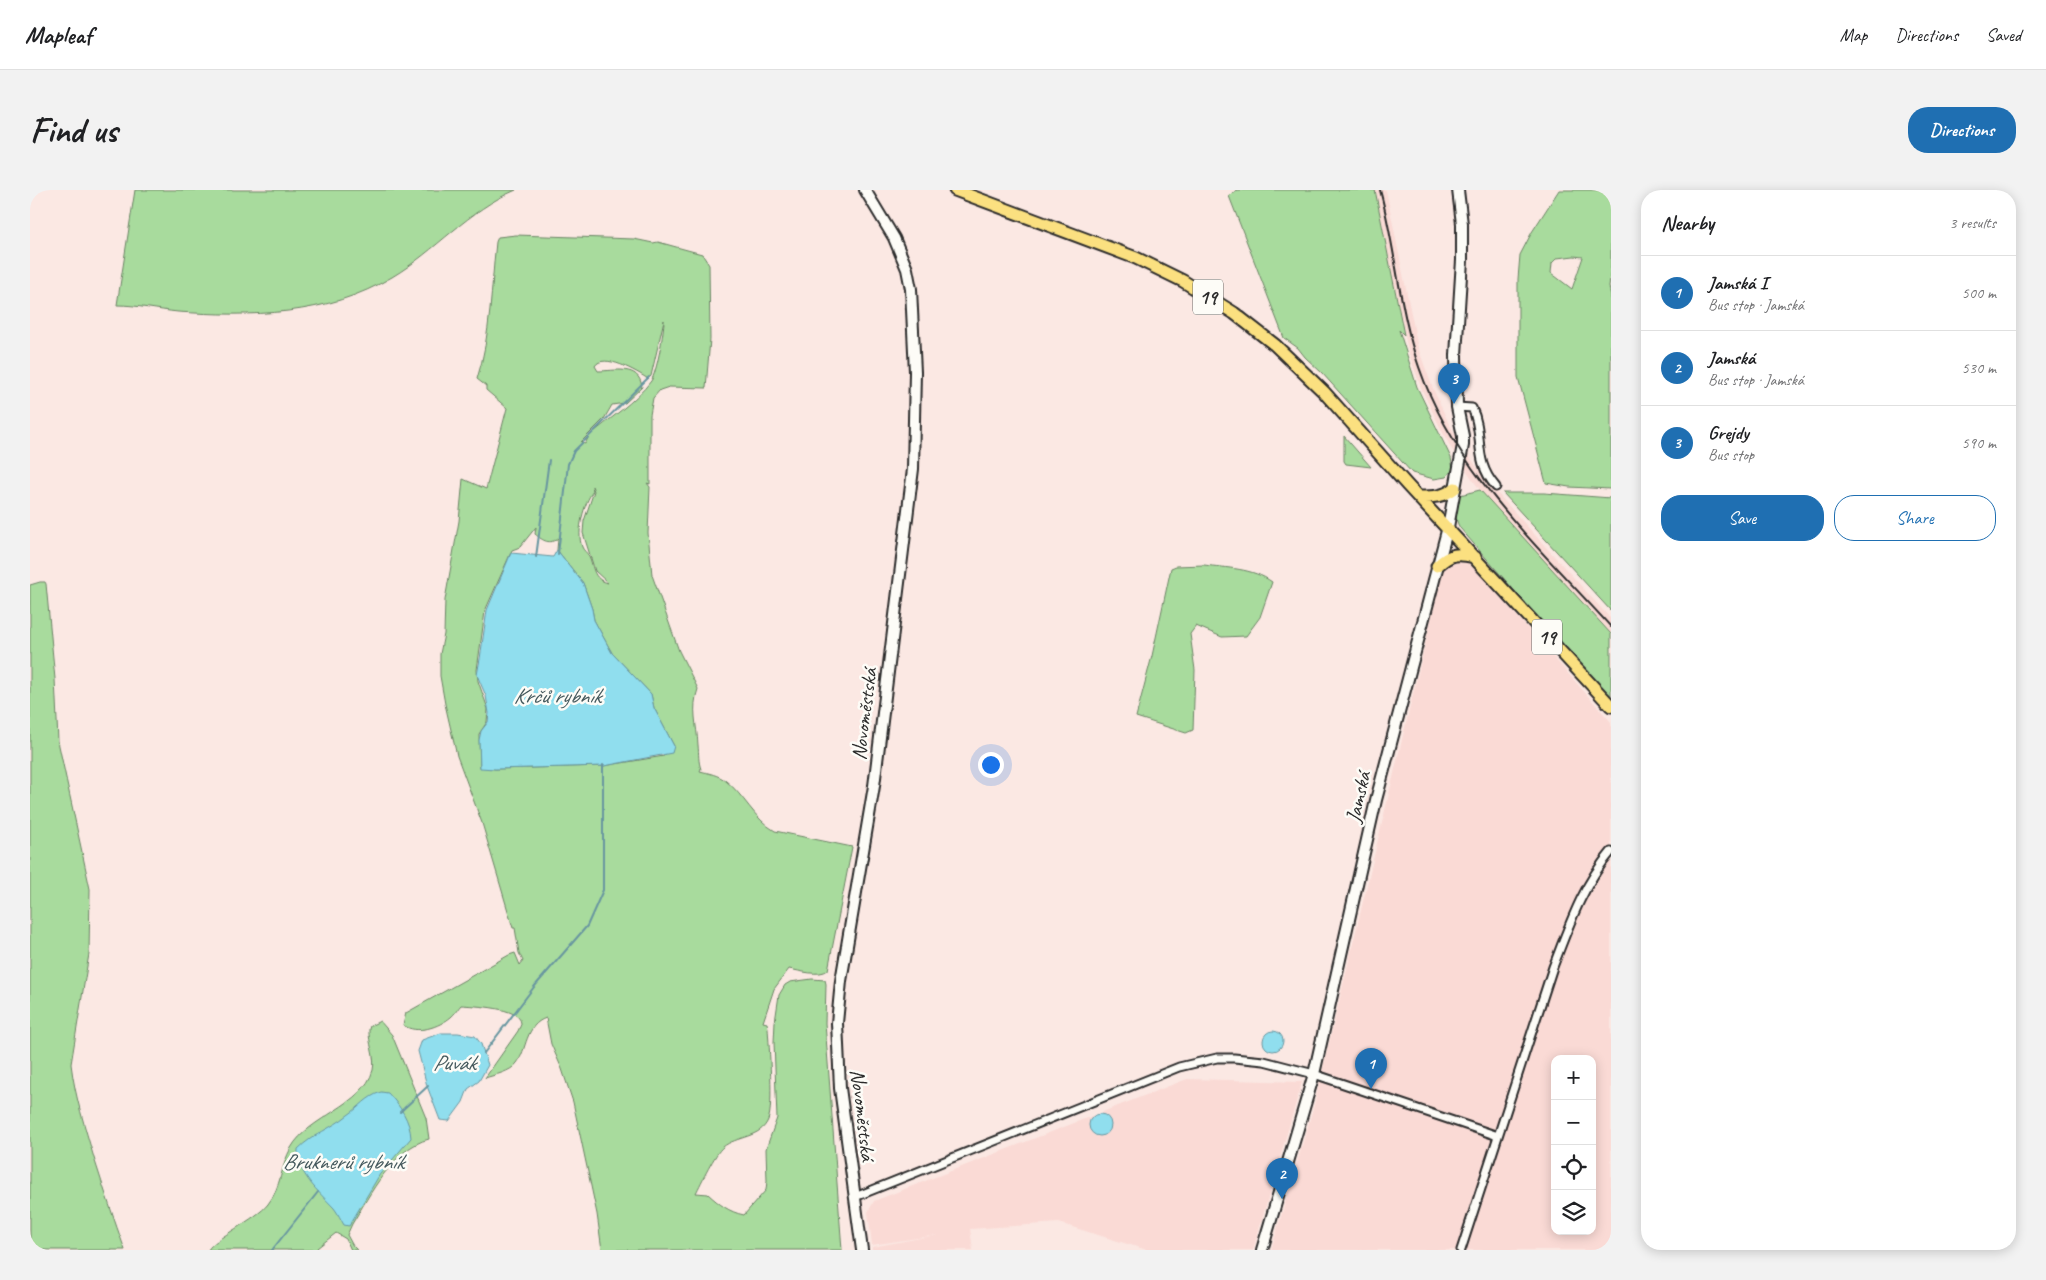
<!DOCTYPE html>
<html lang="en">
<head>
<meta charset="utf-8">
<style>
	:root { --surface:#fff; --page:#f2f2f2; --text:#202124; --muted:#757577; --line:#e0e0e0; --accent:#1f6fb2 }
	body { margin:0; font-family:Caveat,sans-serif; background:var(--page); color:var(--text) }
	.controls { position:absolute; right:15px; bottom:15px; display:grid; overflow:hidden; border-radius:10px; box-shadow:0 2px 12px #0003 }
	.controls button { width:45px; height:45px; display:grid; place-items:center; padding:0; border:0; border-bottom:1px solid var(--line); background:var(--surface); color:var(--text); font:25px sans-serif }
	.you { position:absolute; left:960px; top:574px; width:18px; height:18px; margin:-12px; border:4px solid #fff; border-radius:50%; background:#1a73e8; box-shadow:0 0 0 8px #1a73e833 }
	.badge { display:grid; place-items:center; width:32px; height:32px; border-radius:50%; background:var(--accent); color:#fff; font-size:16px; font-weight:700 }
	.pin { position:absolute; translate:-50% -41px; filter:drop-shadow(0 1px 2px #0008) }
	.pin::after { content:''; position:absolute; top:26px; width:18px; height:15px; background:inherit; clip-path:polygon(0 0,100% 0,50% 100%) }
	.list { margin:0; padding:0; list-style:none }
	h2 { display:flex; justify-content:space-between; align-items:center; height:65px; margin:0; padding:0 20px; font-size:21px }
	h2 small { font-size:16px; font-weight:400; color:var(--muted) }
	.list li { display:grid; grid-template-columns:32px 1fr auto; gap:15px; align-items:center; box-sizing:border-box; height:75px; padding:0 20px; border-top:1px solid var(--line) }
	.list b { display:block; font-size:19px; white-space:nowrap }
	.list p { margin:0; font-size:16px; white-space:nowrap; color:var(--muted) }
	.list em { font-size:16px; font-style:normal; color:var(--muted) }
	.actions { display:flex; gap:10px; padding:15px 20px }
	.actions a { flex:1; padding:11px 0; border:1px solid var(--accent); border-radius:20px; text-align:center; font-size:18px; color:var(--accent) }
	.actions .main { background:var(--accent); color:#fff }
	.icon { flex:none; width:28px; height:28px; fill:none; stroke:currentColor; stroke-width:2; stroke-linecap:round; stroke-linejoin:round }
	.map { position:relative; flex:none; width:1581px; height:1060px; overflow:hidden; border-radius:20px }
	header { display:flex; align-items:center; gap:30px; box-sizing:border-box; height:70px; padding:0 25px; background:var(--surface); border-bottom:1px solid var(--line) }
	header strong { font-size:24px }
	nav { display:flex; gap:28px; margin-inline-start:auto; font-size:18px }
	.intro { display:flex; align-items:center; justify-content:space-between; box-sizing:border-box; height:120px; padding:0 30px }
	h1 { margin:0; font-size:35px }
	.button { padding:12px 22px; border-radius:20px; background:var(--accent); color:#fff; font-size:18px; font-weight:700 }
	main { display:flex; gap:30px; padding:0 30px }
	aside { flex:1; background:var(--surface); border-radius:20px; box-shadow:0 2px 12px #0003 }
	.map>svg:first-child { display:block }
	.built { fill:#fadad5; fill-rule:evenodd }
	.green { fill:#a8db9d; stroke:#6a8364; fill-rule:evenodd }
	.water { fill:#90deee; stroke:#6896a0 }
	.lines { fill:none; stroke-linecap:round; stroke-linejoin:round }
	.stream { stroke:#6896a0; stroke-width:2 }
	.street-casing { stroke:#2b2b2b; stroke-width:11 }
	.secondary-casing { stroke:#2b2b2b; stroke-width:14 }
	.primary-casing { stroke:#2b2b2b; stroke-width:15 }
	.street { stroke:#fdfcf7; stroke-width:7 }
	.secondary { stroke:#fdfcf7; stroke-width:10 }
	.primary { stroke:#fbe080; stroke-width:11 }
	.rail { stroke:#2b2b2b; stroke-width:2 }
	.labels { text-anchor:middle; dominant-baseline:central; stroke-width:5; stroke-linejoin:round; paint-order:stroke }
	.shield { fill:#fdfcf7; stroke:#6a6a68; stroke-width:1 }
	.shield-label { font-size:20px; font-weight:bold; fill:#2b2b2b }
	.street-label { font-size:21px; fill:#2b2b2b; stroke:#fdfcf7 }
	.water-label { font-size:22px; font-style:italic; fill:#44585c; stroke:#fdfcf7 }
</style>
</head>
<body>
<header>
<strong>Mapleaf</strong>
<nav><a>Map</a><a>Directions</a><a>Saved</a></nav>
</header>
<div class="intro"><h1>Find us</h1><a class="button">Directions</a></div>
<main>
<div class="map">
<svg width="1581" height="1060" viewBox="0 0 1581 1060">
	<rect width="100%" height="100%" fill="#fbe8e3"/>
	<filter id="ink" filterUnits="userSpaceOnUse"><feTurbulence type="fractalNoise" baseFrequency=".02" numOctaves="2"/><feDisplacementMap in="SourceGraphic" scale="10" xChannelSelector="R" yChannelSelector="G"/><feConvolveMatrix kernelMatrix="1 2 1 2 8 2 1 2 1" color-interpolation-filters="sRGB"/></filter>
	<g filter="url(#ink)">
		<path class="built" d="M1345 0H1356L1388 158 1402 196 1418 232 1430 253 1458 293 1581 429V444L1450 300 1421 258 1410 237 1392 200 1378 161Z
			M1425 372H1435L1443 376 1581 532V1060H1241L1284 915 1412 384 1416 377ZM1525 869H1562V1041H1525Z
			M1157 889 1272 892 1223 1060H1117L1029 1033 940 1039 943 1060H842V1057L907 1045 842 1055 838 1022 844 1011Z"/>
		<path class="green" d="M105 0H486C438 20 406 61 362 87 297 126 221 127 148 122 128 120 107 115 87 115Z
			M1207 0H1345L1374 145 1369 140 1387 197 1421 268 1423 279 1416 287 1404 289 1382 283 1292 183 1275 167 1268 158 1254 148 1199 6Z
			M1529 0H1581V76L1579 97 1581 106V299L1539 297 1516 293 1488 187V89L1490 65 1502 42ZM1544 66 1553 67 1542 99 1521 83 1522 73 1527 68Z
			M486 45 604 49 623 53 628 52 672 64 679 75 680 149 676 198 639 197 630 200 623 208 620 225V294L617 293 620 297 618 343 622 385 649 461 668 499C661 519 667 535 668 555 669 564 668 571 671 579L670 581C678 583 689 585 696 591 714 605 724 629 745 641L822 657 798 780C789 787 770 781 759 779L744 799 733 832 737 833 738 838C739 855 744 917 738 930 731 948 706 946 693 957 685 963 671 993 666 1003L678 1004C689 1014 699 1022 714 1025L736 1000 737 991 736 959 747 928 744 852 745 832 749 805 755 795 760 792 782 789 795 790 796 794 795 833 812 1060H572L567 1024 543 912 532 879 521 854 516 828C495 835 497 860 487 873 481 882 464 885 455 888L488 841C489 838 491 836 491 833 490 817 443 816 431 815 428 818 425 824 421 827 409 837 387 845 373 835L376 823 479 765 485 763 490 775 493 771 489 763 485 738H483L452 633 427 566 415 514 410 486V464L414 444 415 410 429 331 433 289 456 299 477 218 456 200V196L447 189C461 145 461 97 466 52L468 47ZM634 130C634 141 627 182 621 191 606 211 578 230 559 246L555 254 551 252 574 229 582 215 595 213 612 197C609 174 585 181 568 181L565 176C573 162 608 182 618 189L621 186ZM562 296 564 301 554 331 553 343 565 381 578 393C562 389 564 377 559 366 557 363 553 360 552 357 546 342 554 313 563 301ZM506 337 505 344C513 351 520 355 528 348L527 360 553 393 562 419 564 430 582 463 621 504 624 518 644 556 634 566 573 576 465 579 450 577 449 544 457 532 458 519 448 491 447 480 455 421 482 360 490 357Z
			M1314 246 1341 277 1316 274 1314 271Z
			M1450 300 1581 444V509L1528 451 1430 338C1423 327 1427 318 1430 305Z
			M1473 303H1514L1581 308V421Z
			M1174 375C1196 378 1223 378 1242 392L1230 427 1216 446 1192 447 1166 436 1160 444 1165 480 1163 540 1156 543 1106 527 1122 466 1141 378 1146 376Z
			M10 392H15L16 394 25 489 28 551 60 699 59 764 41 874C45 907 55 937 64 968 74 999 84 1030 95 1060H0V395Z
			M350 831 362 845 396 928 399 949C363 958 340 1005 322 1034L317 1045 323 1056 327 1060H321L316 1049 306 1043 287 1058 288 1060H178C183 1049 227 1029 238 1014 251 998 251 975 261 958 279 926 333 916 343 880 346 867 338 853 339 839L340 836Z"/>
		<path class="water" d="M527 360 553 393 562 419 564 430 582 463 621 504 624 518 644 556 642 563 574 576 465 579 450 578 449 550 451 541 458 532 459 523 456 506 447 485 450 469 457 420 481 363 523 367Z
			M1233 851a10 10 0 1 1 20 0a10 10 0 1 1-20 0Z
			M411 843H428L445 846 451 854 458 875 449 891 438 899 433 912 419 931 410 930 397 896 388 861 392 850Z
			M351 902 358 903C370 916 380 930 381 948L350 984 319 1036 314 1035C311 1030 308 1023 304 1018 289 1002 266 983 268 959 283 944 302 938 318 925 330 917 336 907 351 902Z
			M1059 935a11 11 0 1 1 22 0a11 11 0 1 1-22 0Z"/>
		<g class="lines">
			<path class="stream" d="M528 364 538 274 544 261 619 187
				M506 367 519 270
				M454 863 504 797 557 736 573 700V575
				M370 922 398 896
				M242 1060 288 1002"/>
			<g class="street-casing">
				<path id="street" d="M1427 217 1442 218C1455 245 1442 270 1466 297
					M825 1007 1149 877 1187 868H1204L1234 871 1284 884 1468 946
					M1431 1060 1523 777C1539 736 1552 696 1581 662"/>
			</g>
			<g class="secondary-casing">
				<path id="secondary" d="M832 1060 810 898 807 833 811 791 844 596 883 279 885 182 881 99 877 79 864 48 835 0
					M1232 1060 1284 884 1346 610 1418 337 1433 255V246L1427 217 1426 165 1432 70V34L1428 0"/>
			</g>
			<g class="primary-casing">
				<path id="primary" d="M925 0 1106 68 1153 91 1204 123 1245 155 1294 202 1377 295 1581 516
					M1389 307C1403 307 1414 307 1425 298
					M1407 376C1421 363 1427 363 1445 367"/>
			</g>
			<use href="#street" class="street"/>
			<use href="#secondary" class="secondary"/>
			<use href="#primary" class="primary"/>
			<path class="rail" d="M1350 0C1366 59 1369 120 1389 177 1425 282 1509 357 1581 437"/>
		</g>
	</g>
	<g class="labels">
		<g class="shield">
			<rect x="1163" y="89.5" width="30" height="35" rx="4"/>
			<rect x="1502" y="429.5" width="30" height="35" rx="4"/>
		</g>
		<g class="shield-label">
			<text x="1178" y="107">19</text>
			<text x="1517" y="447">19</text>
		</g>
		<g class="street-label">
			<text transform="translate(834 524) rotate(-83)">Novoměstská</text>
			<text transform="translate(1328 607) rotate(-77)">Jamská</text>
			<text transform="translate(833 925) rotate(83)">Novoměstská</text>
		</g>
		<g class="water-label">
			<text x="527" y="506">Krčů rybník</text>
			<text x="424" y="873">Puvák</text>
			<text x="313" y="972">Bruknerů rybník</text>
		</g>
	</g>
</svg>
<div class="controls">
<button>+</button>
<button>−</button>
<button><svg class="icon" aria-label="locate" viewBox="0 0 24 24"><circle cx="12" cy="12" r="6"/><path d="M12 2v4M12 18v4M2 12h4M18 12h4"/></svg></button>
<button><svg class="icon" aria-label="layers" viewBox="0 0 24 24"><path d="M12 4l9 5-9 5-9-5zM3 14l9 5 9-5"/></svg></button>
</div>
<div class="you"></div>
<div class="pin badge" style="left:1341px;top:899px">1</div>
<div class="pin badge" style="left:1252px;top:1009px">2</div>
<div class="pin badge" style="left:1424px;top:214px">3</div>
</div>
<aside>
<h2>Nearby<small>3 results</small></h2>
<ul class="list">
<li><span class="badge">1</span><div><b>Jamská I</b><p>Bus stop · Jamská</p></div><em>500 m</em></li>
<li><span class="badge">2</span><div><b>Jamská</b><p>Bus stop · Jamská</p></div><em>530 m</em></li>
<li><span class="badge">3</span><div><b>Grejdy</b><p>Bus stop</p></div><em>590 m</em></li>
</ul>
<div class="actions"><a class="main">Save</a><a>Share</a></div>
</aside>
</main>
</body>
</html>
